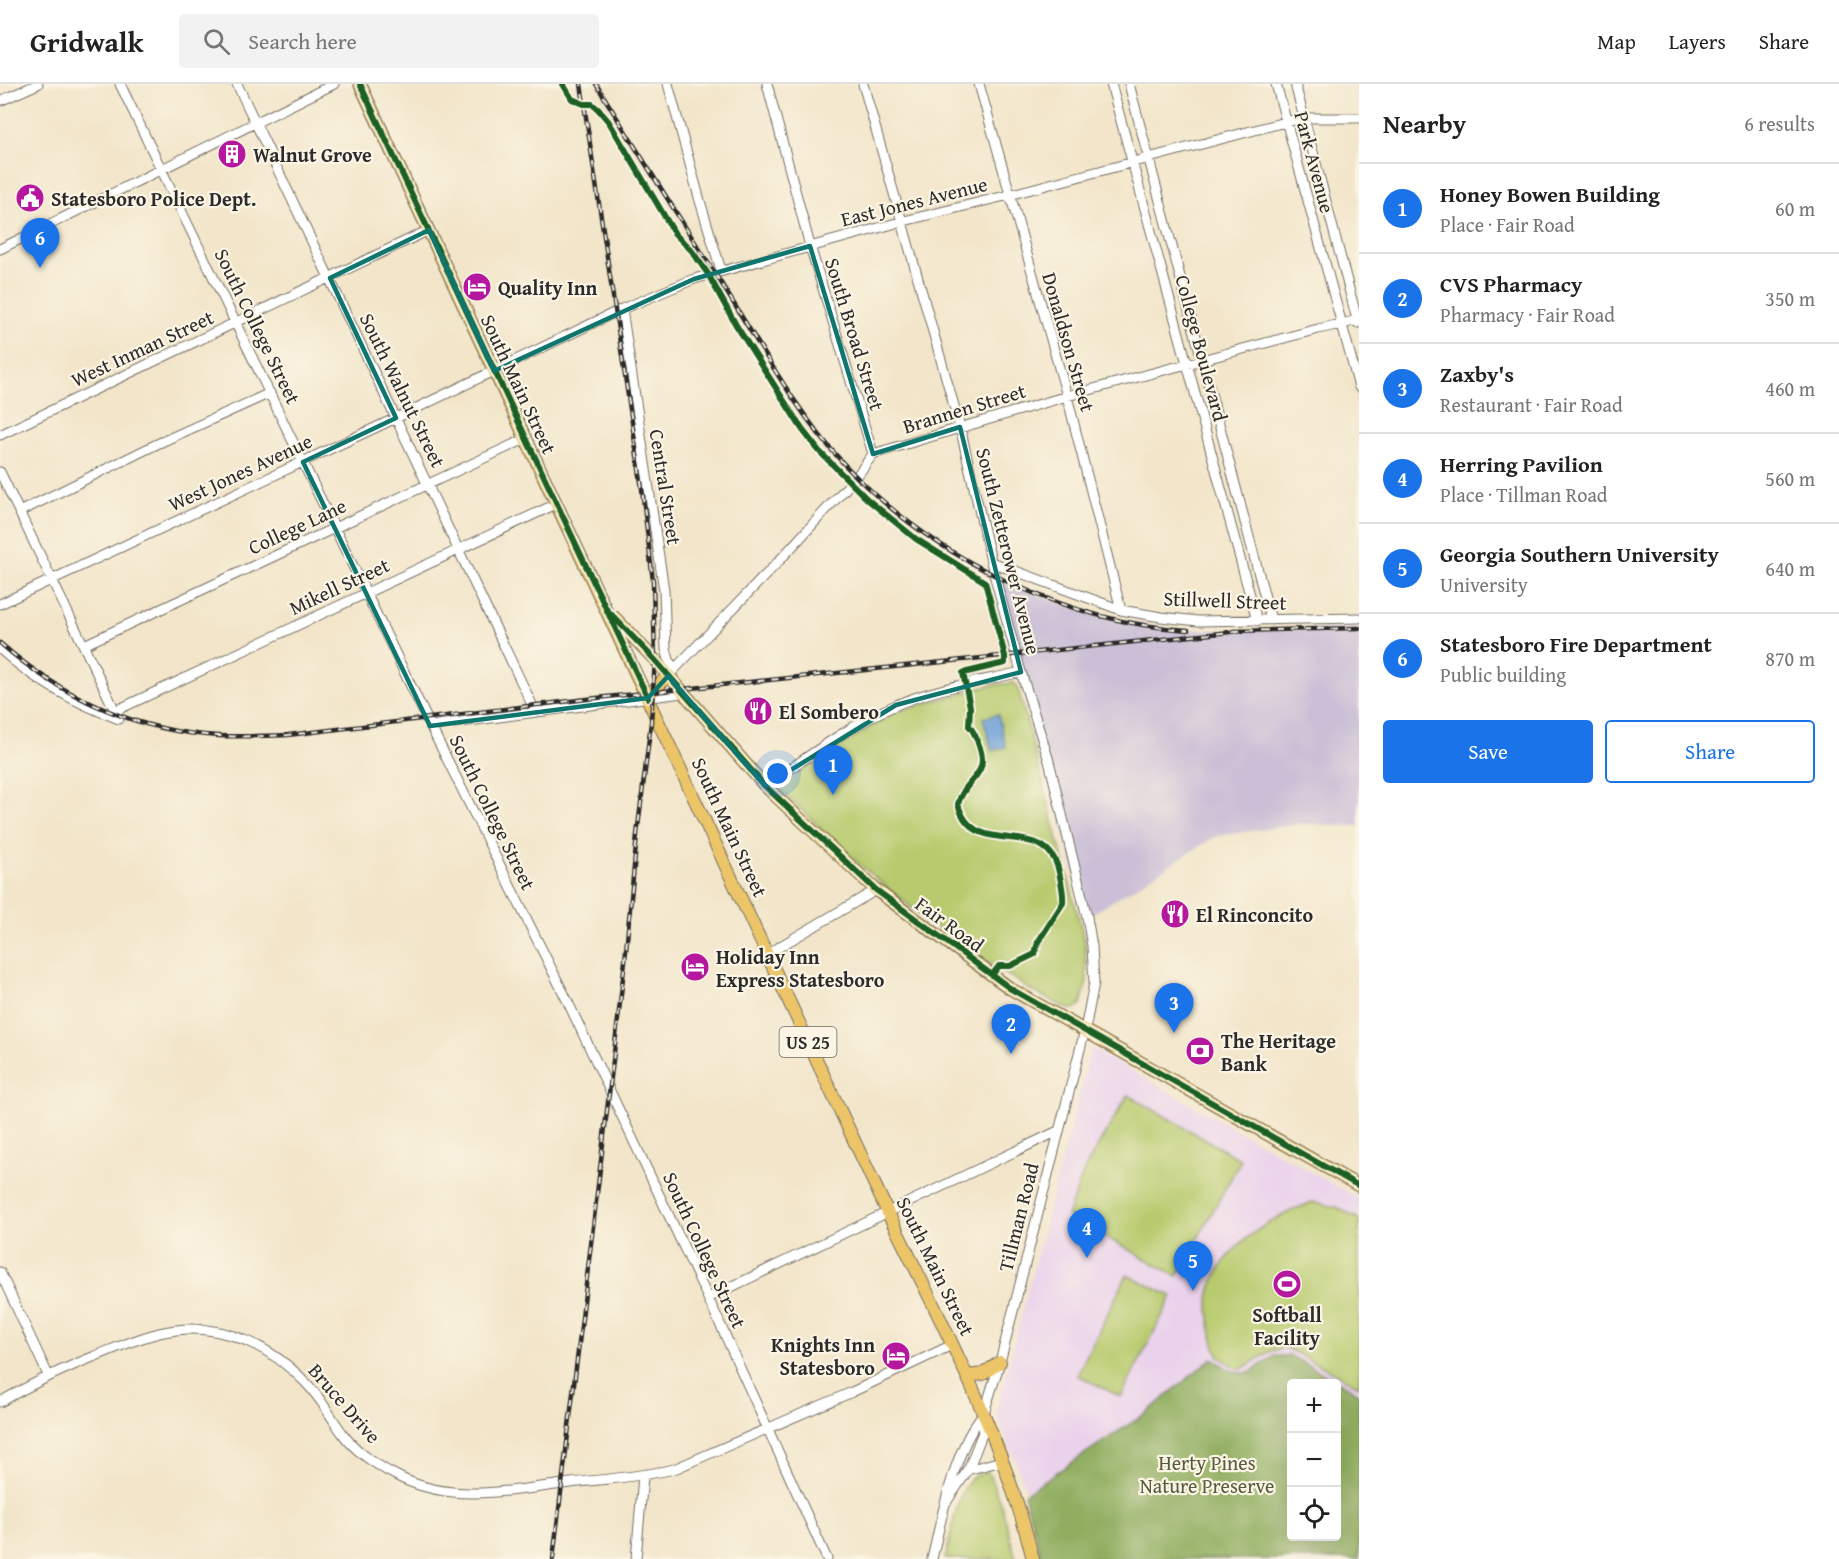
<!DOCTYPE html>
<html lang="en">
<head>
<meta charset="utf-8">
<style>
	:root { --surface:#fff; --page:#f2f2f2; --text:#222; --muted:#767676; --line:#e0e0e0; --accent:#1a73e8 }
	body { margin:0; font-family:"Gentium Book Plus",serif; background:var(--page); color:var(--text) }
	.controls { position:absolute; right:18px; bottom:18px; display:grid; overflow:hidden; border-radius:6px; box-shadow:0 6px 24px #0002 }
	.controls button { width:54px; height:54px; display:grid; place-items:center; padding:0; border:0; border-bottom:2px solid var(--line); background:var(--surface); color:var(--text); font:30px sans-serif }
	.you { position:absolute; left:778px; top:690px; width:21px; height:21px; margin:-15px; border:4px solid #fff; border-radius:50%; background:#1a73e8; box-shadow:0 0 0 9px #1a73e833 }
	.badge { display:grid; place-items:center; width:39px; height:39px; border-radius:50%; background:var(--accent); color:#fff; font-size:20px; font-weight:700 }
	.pin { position:absolute; translate:-50% -50px; filter:drop-shadow(0 2px 3px #0008) }
	.pin::after { content:''; position:absolute; top:32px; width:21px; height:18px; background:inherit; clip-path:polygon(0 0,100% 0,50% 100%) }
	.list { margin:0; padding:0; list-style:none }
	h2 { display:flex; justify-content:space-between; align-items:center; height:78px; margin:0; padding:0 24px; font-size:26px }
	h2 small { font-size:20px; font-weight:400; color:var(--muted) }
	.list li { display:grid; grid-template-columns:39px 1fr auto; gap:18px; align-items:center; box-sizing:border-box; height:90px; padding:0 24px; border-top:2px solid var(--line) }
	.list b { display:block; font-size:22px; white-space:nowrap }
	.list p { margin:0; font-size:20px; white-space:nowrap; color:var(--muted) }
	.list em { font-size:20px; font-style:normal; color:var(--muted) }
	.actions { display:flex; gap:12px; padding:18px 24px }
	.actions a { flex:1; padding:14px 0; border:2px solid var(--accent); border-radius:6px; text-align:center; font-size:21px; color:var(--accent) }
	.actions .main { background:var(--accent); color:#fff }
	.icon { flex:none; width:33px; height:33px; fill:none; stroke:currentColor; stroke-width:2; stroke-linecap:round; stroke-linejoin:round }
	.map { position:relative; flex:none; width:1359px; height:1475px; overflow:hidden }
	header { display:flex; align-items:center; gap:36px; box-sizing:border-box; height:84px; padding:0 30px; background:var(--surface); border-bottom:2px solid var(--line) }
	header strong { font-size:28px }
	nav { display:flex; gap:33px; margin-inline-start:auto; font-size:21px }
	.search { width:420px; height:54px; background:var(--page); display:flex; align-items:center; gap:15px; box-sizing:border-box; padding:0 21px; border-radius:6px; color:var(--muted); font-size:22px }
	main { display:flex }
	aside { flex:1; background:var(--surface) }
	.map>svg:first-child { display:block }
	.built { fill:#ead1ec; fill-rule:evenodd }
	.industrial { fill:#cabfd6 }
	.green { fill:#b7ca6d; stroke:#717a4c; stroke-width:1.5 }
	.forest { fill:#91ae60; stroke:#5e6c46; stroke-width:1.5; fill-rule:evenodd }
	.water { fill:#6c9fd7; stroke:#4c6581; stroke-width:1.5 }
	.lines { fill:none; stroke-linecap:round; stroke-linejoin:round }
	.minor-casing { stroke:#716c62; stroke-width:11 }
	.major-casing { stroke:#716c62; stroke-width:14 }
	.minor { stroke:#fff; stroke-width:9 }
	.major { stroke:#edc569; stroke-width:12 }
	.rail-casing { stroke:#2b2b2b; stroke-width:4.5 }
	.rail { stroke:#fcf5e5; stroke-width:2; stroke-dasharray:7; stroke-linecap:butt }
	.cycleway-casing { stroke:#fcf5e5; stroke-width:10 }
	.cycleway { stroke:#1b5e20; stroke-width:6 }
	.marked { fill:none; stroke:#0f766e; stroke-width:4.5; stroke-linejoin:round }
	.labels { text-anchor:middle; dominant-baseline:central; stroke-width:4.5; stroke-linejoin:round; paint-order:stroke }
	.shield { fill:#fcf5e5; stroke:#6a6863; stroke-width:1.5 }
	.shield-label { font-size:18px; font-weight:bold; fill:#2b2b2b }
	.poi-label { font-size:20px; font-weight:bold; fill:#2b2b2b; stroke:#fcf5e5; text-anchor:start }
	.street-label { font-size:20px; fill:#2b2b2b; stroke:#fcf5e5 }
	.park-label { font-size:20px; fill:#555b3f; stroke:#fcf5e5 }
</style>
</head>
<body>
<header>
<strong>Gridwalk</strong>
<div class="search"><svg class="icon" aria-label="search" viewBox="0 0 24 24"><circle cx="10" cy="10" r="6"/><path d="M15 15l6 6"/></svg>Search here</div>
<nav><a>Map</a><a>Layers</a><a>Share</a></nav>
</header>
<main>
<div class="map">
<svg width="1359" height="1475" viewBox="0 0 1359 1475">
	<rect width="100%" height="100%" fill="#fcf5e5"/>
	<filter id="ink" filterUnits="userSpaceOnUse"><feTurbulence type="fractalNoise" baseFrequency=".0167" numOctaves="2"/><feDisplacementMap in="SourceGraphic" scale="12" xChannelSelector="R" yChannelSelector="G"/><feConvolveMatrix kernelMatrix="1 2 1 2 8 2 1 2 1" color-interpolation-filters="sRGB"/></filter>
	<filter id="wash" filterUnits="userSpaceOnUse"><feTurbulence type="fractalNoise" baseFrequency=".008" numOctaves="4" result="noise"/><feDisplacementMap in="SourceGraphic" scale="24" xChannelSelector="R" yChannelSelector="G"/><feGaussianBlur stdDeviation="1.35" result="paint"/><feColorMatrix in="noise" values="0 0 0 0 0 0 0 0 0 0 0 0 0 0 0 0 0 1.4 0 .05"/><feComposite in="paint" operator="in"/></filter>
	<g filter="url(#wash)">
		<rect width="100%" height="100%" fill="#f2e5c9"/>
		<path class="built" d="M1091 964 1359 1115V1475H1048L1023 1397 996 1328ZM1292 1300H1336V1452H1292Z"/>
		<path class="industrial" d="M994 490 1038 511 1068 522 1102 532 1171 545 1240 547 1359 544V742L1301 740 1216 752 1087 833Z"/>
		<path class="green" d="M1014 599 1018 604 1085 858 1087 897 1081 920 1075 925H1068L1032 907 930 839 860 781 777 703 894 628 992 601Z
			M1128 1011 1241 1076 1177 1192 1067 1132 1085 1084Z
			M1313 1118 1336 1123 1359 1135V1302L1285 1263 1269 1268 1240 1286C1234 1282 1225 1278 1220 1273 1214 1266 1210 1243 1210 1234 1209 1228 1209 1221 1209 1215 1216 1165 1271 1133 1313 1118Z
			M1127 1191 1172 1212 1121 1313 1077 1291Z
			M988 1388 1001 1420 1016 1475H945C951 1454 955 1416 968 1398 972 1392 981 1389 988 1388Z"/>
		<path class="forest" d="M1274 1272H1291L1359 1309V1475H1042L1024 1410 1145 1330 1212 1274C1244 1296 1243 1293 1274 1272ZM1292 1300H1336V1452H1292Z"/>
		<path class="water" d="M998 630 1006 663 992 667 983 634Z"/>
	</g>
	<g filter="url(#ink)">
		<g class="lines">
			<g class="minor-casing">
				<path id="minor" d="M120 0 427 635 566 914 715 1229 827 1475
					M237 0 535 627
					M668 0 700 117 721 186
					M767 0 810 162 873 370
					M863 0 960 343 994 490 1021 588 1049 677 1087 833 1092 862 1094 899 1085 946 1000 1278 984 1329 983 1348 968 1386 945 1420
					M979 0 1067 312 1121 526
					M1111 0 1257 537
					M1129 0 1271 536
					M1276 0 1359 303
					M1295 0 1358 239
					M0 17 38 0
					M0 165 334 0
					M622 225 664 506 666 565 670 579 675 584
					M0 351 429 146
					M0 388 119 635
					M19 428 157 360 270 309
					M991 478 1121 526 1161 533 1198 537 1359 534
					M0 520 396 334 622 225 694 195 900 138 1009 111 1285 38 1304 34H1359
					M84 561 525 355
					M0 565C35 597 75 619 119 635
					M668 592 779 477 857 392 873 370 1067 312 1318 245 1359 236
					M115 627 556 420
					M430 642 682 609
					M765 702C807 674 849 641 896 621 935 604 979 598 1021 588
					M767 870 876 806
					M0 1188 48 1291
					M708 1214 1058 1047
					M0 1318C32 1300 64 1284 98 1271 123 1261 150 1249 176 1246 226 1240 273 1264 306 1299 322 1315 332 1336 346 1354 359 1370 382 1385 401 1394 456 1420 513 1406 571 1399 606 1395 640 1393 674 1385L852 1308 952 1261
					M967 1386 1002 1377
					M636 1475 643 1392
					M932 1475C942 1432 955 1362 984 1329"/>
			</g>
			<g class="major-casing">
				<path id="major" d="M360 0 888 1129C943 1241 1003 1353 1033 1475
					M614 533 655 576 765 702 876 806 1011 905 1359 1102
					M646 610 653 607 668 592
					M967 1292 983 1290 1000 1278"/>
			</g>
			<use href="#minor" class="minor"/>
			<use href="#major" class="major"/>
			<g class="rail-casing">
				<path id="rail" d="M596 0C635 63 674 126 714 188 756 253 792 323 844 380 929 471 1063 539 1188 546
					M1233 547 1359 544
					M0 559C61 613 138 648 219 652 242 653 265 652 288 651L587 615 1240 547
					M553 1475 625 877 637 751 651 638 655 576 653 497 642 405 581 0"/>
			</g>
			<use href="#rail" class="rail"/>
			<g class="cycleway-casing">
				<path id="cycleway" d="M360 0 648 614
					M563 0 572 15 584 20H592L598 25 609 38 675 150 692 167 708 190 736 241 802 345 819 367 867 415 916 455 985 498 1005 572V579L963 589 970 623 969 642C975 648 977 656 980 664 989 693 965 694 958 720 974 779 1046 729 1059 788 1061 798 1064 809 1063 819L1038 858 1035 870 1010 882H999L992 891
					M607 526 655 576 765 702 876 806 1011 905 1359 1102"/>
			</g>
			<use href="#cycleway" class="cycleway"/>
		</g>
	</g>
	<path class="marked" d="M429 146 494 287 694 195 810 162 873 370 960 343 1021 588 896 621 765 702 668 592 648 614 430 642 303 378 396 334 330 194Z"/>
	<defs>
		<g id="building-disc" transform="scale(1.5)"><circle r="9.5" fill="#b5179e" stroke="#fcf5e5"/><path d="M-4-6H4V6H1V3H-1V6H-4ZM-2.5-4.3h1.7v1.8h-1.7ZM.8-4.3h1.7v1.8H.8ZM-2.5-1h1.7V.8h-1.7ZM.8-1h1.7V.8H.8Z" fill="#fff"/></g>
		<g id="civic-disc" transform="scale(1.5)"><circle r="9.5" fill="#b5179e" stroke="#fcf5e5"/><path d="M-.6-6.5H3V-4.5H.6V-3L4-1V1h2V6H-6V1h2V-1L-.6-3ZM-1.2 2.5V6h2.4V2.5Z" fill="#fff"/></g>
		<g id="hotel-disc" transform="scale(1.5)"><circle r="9.5" fill="#b5179e" stroke="#fcf5e5"/><path d="M-6-4.5h1.5V1H6V5H4.5V3h-9V5H-6ZM-4 0a1.8 1.8 0 1 1 3.6 0ZM.5 0V-2.5h3Q6-2.5 6 0Z" fill="#fff"/></g>
		<g id="restaurant-disc" transform="scale(1.5)"><circle r="9.5" fill="#b5179e" stroke="#fcf5e5"/><path d="M-5-6h1v4h1v-4h1v4h1v-4h1v5L-1.5 .5V6h-2V.5L-5-1ZM5-6V6H3V1.5H1.5Q1.5-4 5-6Z" fill="#fff"/></g>
		<g id="bank-disc" transform="scale(1.5)"><circle r="9.5" fill="#b5179e" stroke="#fcf5e5"/><path d="M-6-4H6V4H-6ZM0-2.3a2.3 2.3 0 1 0 0 4.6a2.3 2.3 0 1 0 0-4.6Z" fill="#fff"/></g>
		<g id="stadium-disc" transform="scale(1.5)"><circle r="9.5" fill="#b5179e" stroke="#fcf5e5"/><path d="M0-5a6.5 5 0 1 0 0 10a6.5 5 0 1 0 0-10ZM-3.5-1.8h7v3.6h-7Z" fill="#fff"/></g>
	</defs>
	<g fill-rule="evenodd">
		<use href="#building-disc" x="232" y="70"/>
		<use href="#civic-disc" x="30" y="114"/>
		<use href="#hotel-disc" x="477" y="203"/>
		<use href="#restaurant-disc" x="758" y="627"/>
		<use href="#restaurant-disc" x="1175" y="830"/>
		<use href="#hotel-disc" x="695" y="883"/>
		<use href="#bank-disc" x="1200" y="967"/>
		<use href="#stadium-disc" x="1287" y="1200"/>
		<use href="#hotel-disc" x="896" y="1272"/>
	</g>
	<g class="labels">
		<rect class="shield" x="779.5" y="943" width="57" height="30" rx="4.5"/>
		<g class="shield-label">
			<text x="808" y="958">US 25</text>
		</g>
		<g class="poi-label">
			<text x="253" y="70">Walnut Grove</text>
			<text x="51" y="114">Statesboro Police Dept.</text>
			<text x="498" y="203">Quality Inn</text>
			<text x="779" y="627">El Sombero</text>
			<text x="1196" y="830">El Rinconcito</text>
			<text x="716" y="872">Holiday Inn<tspan x="716" dy="23">Express Statesboro</tspan></text>
			<text x="1221" y="956">The Heritage<tspan x="1221" dy="23">Bank</tspan></text>
			<text x="1287" y="1230" text-anchor="middle">Softball<tspan x="1287" dy="23">Facility</tspan></text>
			<text x="875" y="1260" text-anchor="end">Knights Inn<tspan x="875" dy="23">Statesboro</tspan></text>
		</g>
		<g class="street-label">
			<text transform="translate(1315 78) rotate(75)">Park Avenue</text>
			<text transform="translate(914 117) rotate(-14)">East Jones Avenue</text>
			<text transform="translate(258 242) rotate(64)">South College Street</text>
			<text transform="translate(855 250) rotate(73)">South Broad Street</text>
			<text transform="translate(1069 258) rotate(74)">Donaldson Street</text>
			<text transform="translate(142 264) rotate(-25)">West Inman Street</text>
			<text transform="translate(1202 264) rotate(75)">College Boulevard</text>
			<text transform="translate(519 300) rotate(65)">South Main Street</text>
			<text transform="translate(403 306) rotate(64)">South Walnut Street</text>
			<text transform="translate(964 324) rotate(-17)">Brannen Street</text>
			<text transform="translate(240 388) rotate(-25)">West Jones Avenue</text>
			<text transform="translate(666 403) rotate(81)">Central Street</text>
			<text transform="translate(297 442) rotate(-25)">College Lane</text>
			<text transform="translate(1009 467) rotate(76)">South Zetterower Avenue</text>
			<text transform="translate(339 502) rotate(-25)">Mikell Street</text>
			<text transform="translate(1225 516) rotate(2)">Stillwell Street</text>
			<text transform="translate(493 728) rotate(64)">South College Street</text>
			<text transform="translate(730 743) rotate(65)">South Main Street</text>
			<text transform="translate(950 840) rotate(36)">Fair Road</text>
			<text transform="translate(1018 1133) rotate(-76)">Tillman Road</text>
			<text transform="translate(705 1166) rotate(65)">South College Street</text>
			<text transform="translate(936 1182) rotate(64)">South Main Street</text>
			<text transform="translate(345 1319) rotate(49)">Bruce Drive</text>
		</g>
		<g class="park-label">
			<text x="1207" y="1378">Herty Pines<tspan x="1207" dy="23">Nature Preserve</tspan></text>
		</g>
	</g>
</svg>
<div class="controls">
<button>+</button>
<button>−</button>
<button><svg class="icon" aria-label="locate" viewBox="0 0 24 24"><circle cx="12" cy="12" r="6"/><path d="M12 2v4M12 18v4M2 12h4M18 12h4"/></svg></button>
</div>
<div class="you"></div>
<div class="pin badge" style="left:833px;top:711px">1</div>
<div class="pin badge" style="left:1011px;top:970px">2</div>
<div class="pin badge" style="left:1174px;top:949px">3</div>
<div class="pin badge" style="left:1087px;top:1174px">4</div>
<div class="pin badge" style="left:1193px;top:1207px">5</div>
<div class="pin badge" style="left:40px;top:184px">6</div>
</div>
<aside>
<h2>Nearby<small>6 results</small></h2>
<ul class="list">
<li><span class="badge">1</span><div><b>Honey Bowen Building</b><p>Place · Fair Road</p></div><em>60 m</em></li>
<li><span class="badge">2</span><div><b>CVS Pharmacy</b><p>Pharmacy · Fair Road</p></div><em>350 m</em></li>
<li><span class="badge">3</span><div><b>Zaxby's</b><p>Restaurant · Fair Road</p></div><em>460 m</em></li>
<li><span class="badge">4</span><div><b>Herring Pavilion</b><p>Place · Tillman Road</p></div><em>560 m</em></li>
<li><span class="badge">5</span><div><b>Georgia Southern University</b><p>University</p></div><em>640 m</em></li>
<li><span class="badge">6</span><div><b>Statesboro Fire Department</b><p>Public building</p></div><em>870 m</em></li>
</ul>
<div class="actions"><a class="main">Save</a><a>Share</a></div>
</aside>
</main>
</body>
</html>
